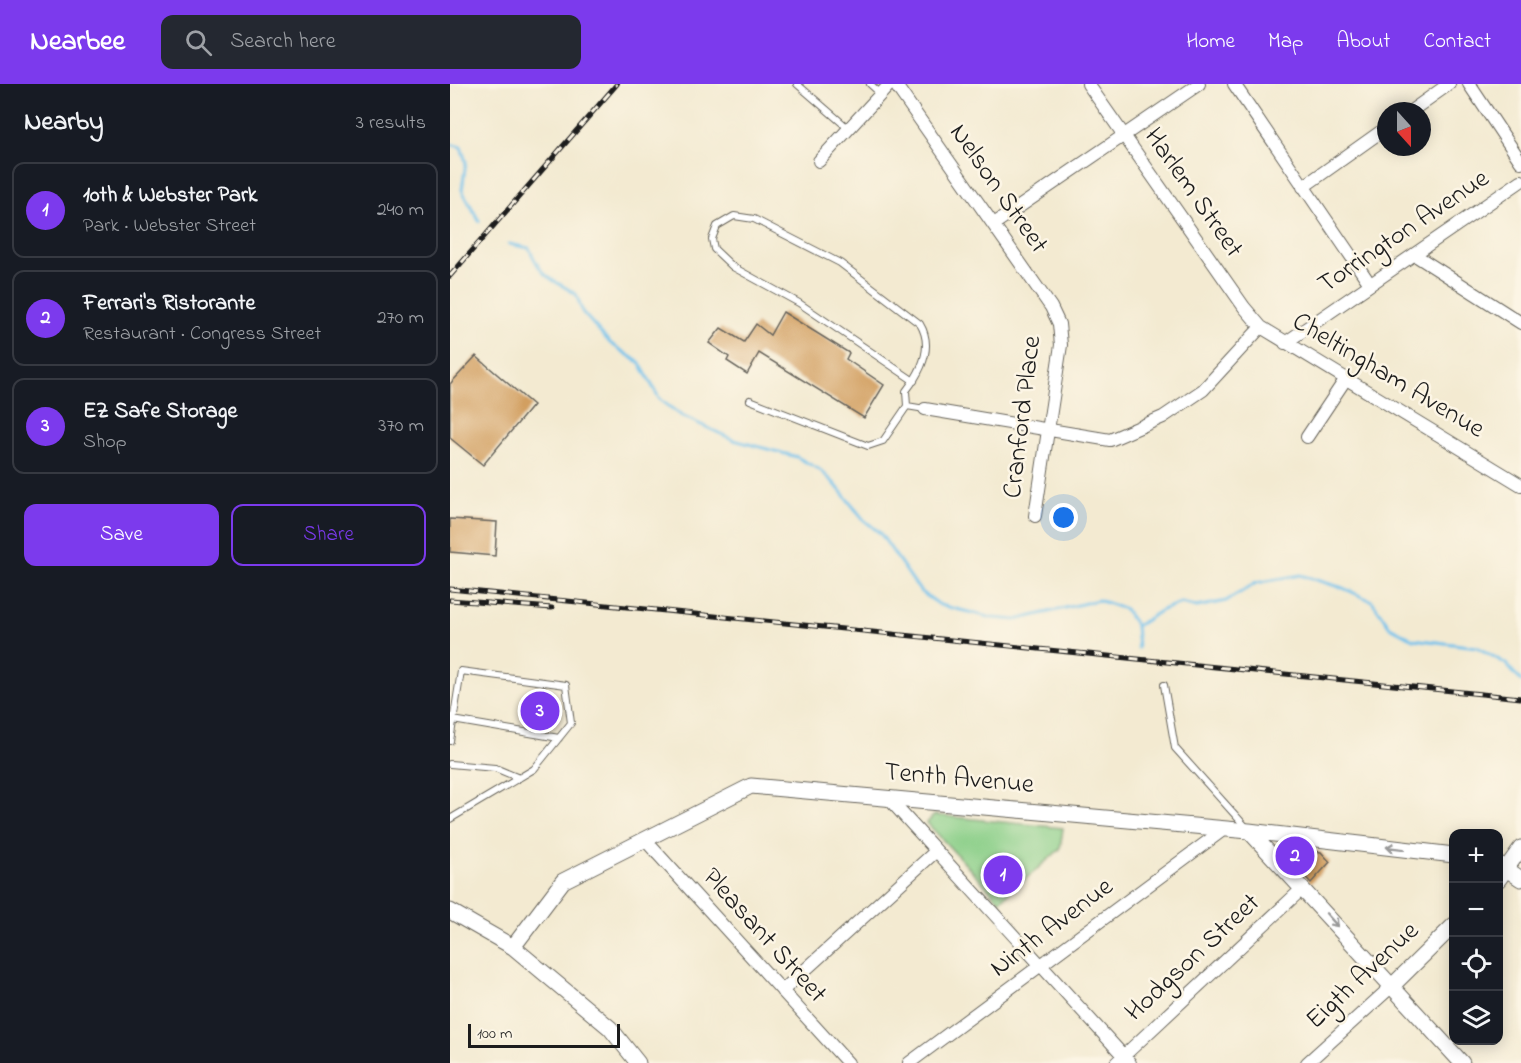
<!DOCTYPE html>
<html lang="en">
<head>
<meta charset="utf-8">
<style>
	:root { --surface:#171b24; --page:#242831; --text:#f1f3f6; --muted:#9ea1a6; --line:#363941; --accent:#7c3aed }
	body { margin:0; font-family:"Indie Flower",sans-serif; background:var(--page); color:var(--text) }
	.controls { position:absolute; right:18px; bottom:18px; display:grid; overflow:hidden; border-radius:12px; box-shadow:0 3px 15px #0003 }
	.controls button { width:54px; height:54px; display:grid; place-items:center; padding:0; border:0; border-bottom:2px solid var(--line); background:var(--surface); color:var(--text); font:30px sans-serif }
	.compass { position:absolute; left:927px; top:18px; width:54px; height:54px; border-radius:50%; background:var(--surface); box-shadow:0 3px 15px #0003; rotate:159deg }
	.scale { position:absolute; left:18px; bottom:15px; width:152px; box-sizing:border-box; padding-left:6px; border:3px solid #1c1c1c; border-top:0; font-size:16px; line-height:21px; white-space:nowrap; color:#1c1c1c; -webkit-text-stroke:4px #fcf5e5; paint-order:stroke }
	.you { position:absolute; left:614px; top:434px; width:21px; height:21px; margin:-15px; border:4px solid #fff; border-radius:50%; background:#1a73e8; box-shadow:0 0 0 9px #1a73e833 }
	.badge { display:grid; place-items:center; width:39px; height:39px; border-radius:50%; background:var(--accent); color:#fff; font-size:20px; font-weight:700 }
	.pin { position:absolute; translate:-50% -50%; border:3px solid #fff; box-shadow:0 2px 6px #0006 }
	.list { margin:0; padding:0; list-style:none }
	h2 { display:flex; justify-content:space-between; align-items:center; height:78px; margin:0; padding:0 24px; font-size:26px }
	h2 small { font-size:20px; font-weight:400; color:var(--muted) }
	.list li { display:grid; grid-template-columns:39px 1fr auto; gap:18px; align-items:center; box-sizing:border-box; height:96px; margin:0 12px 12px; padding:0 12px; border:2px solid var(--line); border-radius:12px }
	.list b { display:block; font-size:22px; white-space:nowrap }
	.list p { margin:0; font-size:20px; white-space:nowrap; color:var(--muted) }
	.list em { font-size:20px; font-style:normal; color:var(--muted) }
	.actions { display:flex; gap:12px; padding:18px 24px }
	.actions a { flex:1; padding:14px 0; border:2px solid var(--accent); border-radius:12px; text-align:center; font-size:21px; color:var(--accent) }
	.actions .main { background:var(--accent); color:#fff }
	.icon { flex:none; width:33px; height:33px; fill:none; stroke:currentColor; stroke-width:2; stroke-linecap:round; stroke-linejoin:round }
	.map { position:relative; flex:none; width:1071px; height:979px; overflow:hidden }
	header { display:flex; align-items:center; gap:36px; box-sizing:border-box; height:84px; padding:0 30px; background:var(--accent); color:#fff }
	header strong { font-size:28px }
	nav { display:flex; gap:33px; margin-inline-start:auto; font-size:21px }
	.search { width:420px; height:54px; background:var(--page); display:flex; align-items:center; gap:15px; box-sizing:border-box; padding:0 21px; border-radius:12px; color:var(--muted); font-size:22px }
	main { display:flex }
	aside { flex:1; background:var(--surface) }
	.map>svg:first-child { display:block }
	.green { fill:#8bcf89; stroke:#547652; stroke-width:1.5 }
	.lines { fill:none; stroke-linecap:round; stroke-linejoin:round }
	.stream { stroke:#71c1ec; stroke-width:3 }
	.building { fill:#d29f60 }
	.service-casing { stroke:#67645b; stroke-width:8 }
	.minor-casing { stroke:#67645b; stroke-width:14 }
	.tertiary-casing { stroke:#67645b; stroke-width:17 }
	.service { stroke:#fff; stroke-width:6 }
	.minor { stroke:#fff; stroke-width:12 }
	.tertiary { stroke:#fff; stroke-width:15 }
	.rail-casing { stroke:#1c1c1c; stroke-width:5 }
	.rail { stroke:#fcf5e5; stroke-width:3; stroke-dasharray:9; stroke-linecap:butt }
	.oneway { stroke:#999 }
	.labels { text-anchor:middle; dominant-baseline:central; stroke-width:5; stroke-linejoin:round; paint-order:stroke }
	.street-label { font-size:27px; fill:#1c1c1c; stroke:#fcf5e5 }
</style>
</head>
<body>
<header>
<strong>Nearbee</strong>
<div class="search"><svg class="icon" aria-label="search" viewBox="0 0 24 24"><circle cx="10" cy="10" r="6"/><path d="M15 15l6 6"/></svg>Search here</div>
<nav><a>Home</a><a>Map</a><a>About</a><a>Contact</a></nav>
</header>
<main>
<aside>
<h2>Nearby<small>3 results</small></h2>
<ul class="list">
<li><span class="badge">1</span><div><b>10th &amp; Webster Park</b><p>Park · Webster Street</p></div><em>240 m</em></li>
<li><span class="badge">2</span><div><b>Ferrari's Ristorante</b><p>Restaurant · Congress Street</p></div><em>270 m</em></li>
<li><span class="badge">3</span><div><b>EZ Safe Storage</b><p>Shop</p></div><em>370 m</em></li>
</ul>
<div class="actions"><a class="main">Save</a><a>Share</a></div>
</aside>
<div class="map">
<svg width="1071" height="979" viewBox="0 0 1071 979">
	<rect width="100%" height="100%" fill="#fcf5e5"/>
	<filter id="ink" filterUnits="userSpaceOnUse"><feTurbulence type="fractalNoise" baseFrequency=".0167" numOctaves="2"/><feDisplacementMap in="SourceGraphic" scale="12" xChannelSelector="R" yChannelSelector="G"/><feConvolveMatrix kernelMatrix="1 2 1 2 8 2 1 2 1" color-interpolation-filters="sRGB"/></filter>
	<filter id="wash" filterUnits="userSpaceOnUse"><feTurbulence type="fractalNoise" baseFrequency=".008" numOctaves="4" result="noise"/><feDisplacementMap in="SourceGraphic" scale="24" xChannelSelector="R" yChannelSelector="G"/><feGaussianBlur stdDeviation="1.35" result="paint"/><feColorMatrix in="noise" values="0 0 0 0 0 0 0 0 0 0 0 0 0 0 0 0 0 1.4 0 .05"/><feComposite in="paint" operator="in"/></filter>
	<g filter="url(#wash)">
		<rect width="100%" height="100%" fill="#f3ead1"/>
		<path class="green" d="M484 731 613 744 610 765 550 817 477 739Z"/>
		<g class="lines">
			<path class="stream" d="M0 60 11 63 16 78 12 106 29 137
				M59 160 79 164C94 197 98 192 126 210L133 229 160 259 190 279 210 316 232 332 284 356 347 373 370 386 384 399 414 436 430 449 470 507 490 521 543 534 566 536 648 516 675 525 686 542 712 526 731 519 747 523 776 517 806 499 850 491 893 504 922 517 940 543 963 555 1027 563 1056 580 1071 597
				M686 542 688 564"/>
		</g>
		<g id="blocks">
			<path class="building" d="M333 228 399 269 396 275 434 301 414 334 309 269 297 290 277 277 279 273 259 259 271 244 294 258 306 240 320 251Z
				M26 272 83 321 33 381 0 354V300Z
				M0 435 47 438 45 472 0 468Z
				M828 763 871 768 880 778 861 799Z"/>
		</g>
	</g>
	<g filter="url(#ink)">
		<use href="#blocks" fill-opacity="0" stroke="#67645b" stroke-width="1.5"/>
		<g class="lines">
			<g class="service-casing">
				<path id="service" d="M347 0 399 45
					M420 0 431 10
					M300 316 418 362 433 357 457 322 475 325
					M457 322 456 307C471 288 484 263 470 240L390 179 304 135 284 132 267 142 262 155 264 165 283 183 349 219 464 297
					M714 601 725 664 796 743
					M3 636 109 654
					M0 657 11 587 116 601 121 639 84 685 0 735
					M0 680 45 684 69 694"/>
			</g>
			<g class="minor-casing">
				<path id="minor" d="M445 0 601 223 609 240 611 261 585 432
					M638 0 794 223 811 243 1071 401
					M784 0 920 200
					M1019 0 1071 78
					M961 27 999 0
					M369 77 440 0
					M853 103 936 44
					M544 140 749 0
					M965 171 1071 239
					M835 259 1071 97
					M475 325 660 356 713 333 753 306 811 243
					M857 353 895 296
					M439 715 680 979
					M196 757 398 979
					M332 907 485 768
					M459 979 773 746
					M666 979 853 804
					M857 979 942 902"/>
			</g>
			<g class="tertiary-casing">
				<path id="tertiary" d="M799 747 1012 979
					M1049 780 1071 795
					M1048 796 1071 764
					M0 827 63 863 160 944 188 979
					M63 863 113 797 301 702 799 747 1004 771
					M942 902 1004 841"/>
			</g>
			<use href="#service" class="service"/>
			<use href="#minor" class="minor"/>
			<use href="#tertiary" class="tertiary"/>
			<g class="rail-casing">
				<path id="rail" d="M0 192 167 0
					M0 505 1071 614
					M0 516 102 524"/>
			</g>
			<use href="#rail" class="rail"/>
		</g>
		<defs><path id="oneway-shaft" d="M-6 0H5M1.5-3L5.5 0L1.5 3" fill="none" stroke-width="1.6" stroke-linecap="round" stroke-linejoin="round" transform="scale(1.5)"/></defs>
		<g class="oneway">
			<use href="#oneway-shaft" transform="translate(945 764) rotate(-173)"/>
			<use href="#oneway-shaft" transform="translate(882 836) rotate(48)"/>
		</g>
	</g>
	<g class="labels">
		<g class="street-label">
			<text transform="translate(548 105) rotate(55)">Nelson Street</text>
			<text transform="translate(743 109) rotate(55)">Harlem Street</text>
			<text transform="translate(954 148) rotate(-34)">Torrington Avenue</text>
			<text transform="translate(938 292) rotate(31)">Cheltingham Avenue</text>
			<text transform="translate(573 333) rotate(-83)">Cranford Place</text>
			<text transform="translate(509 695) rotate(5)">Tenth Avenue</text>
			<text transform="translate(602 844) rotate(-37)">Ninth Avenue</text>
			<text transform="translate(314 852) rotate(48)">Pleasant Street</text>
			<text transform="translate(743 874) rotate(-43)">Hodgson Street</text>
			<text transform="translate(913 892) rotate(-43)">Eigth Avenue</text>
		</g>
	</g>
</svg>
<div class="controls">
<button>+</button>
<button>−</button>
<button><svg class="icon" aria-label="locate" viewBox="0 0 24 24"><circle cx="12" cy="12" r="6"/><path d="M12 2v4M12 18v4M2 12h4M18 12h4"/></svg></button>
<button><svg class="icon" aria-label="layers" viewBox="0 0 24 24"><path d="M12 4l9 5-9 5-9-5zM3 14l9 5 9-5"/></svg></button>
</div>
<svg class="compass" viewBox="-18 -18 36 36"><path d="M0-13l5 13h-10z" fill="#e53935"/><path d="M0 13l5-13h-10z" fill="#9ea1a6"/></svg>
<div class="scale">100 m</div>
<div class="you"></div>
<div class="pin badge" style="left:553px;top:791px">1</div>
<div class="pin badge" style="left:845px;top:772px">2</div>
<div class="pin badge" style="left:90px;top:627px">3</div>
</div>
</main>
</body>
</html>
